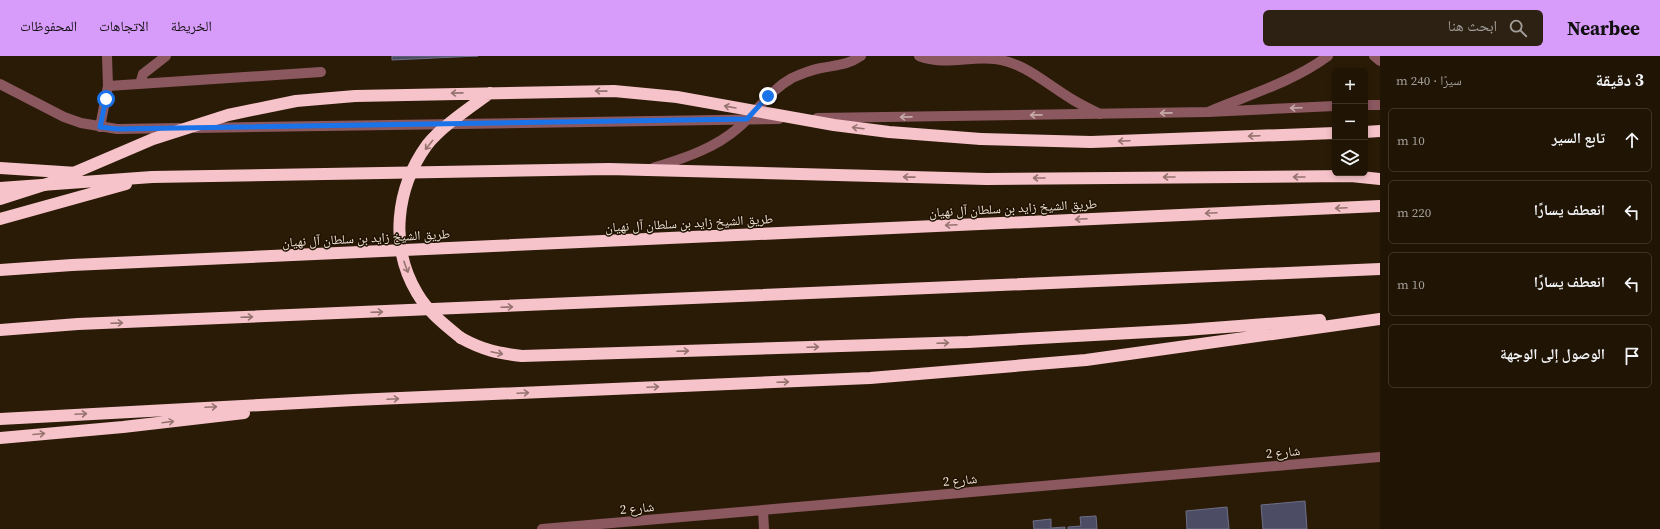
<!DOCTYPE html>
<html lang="ar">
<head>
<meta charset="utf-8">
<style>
	:root { --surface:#201404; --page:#2d2113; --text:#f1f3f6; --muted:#a29e9a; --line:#3d3326; --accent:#d79bf9 }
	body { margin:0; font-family:"Source Serif 4","Noto Naskh Arabic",serif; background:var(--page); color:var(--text); direction:rtl }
	.controls { position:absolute; right:12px; top:12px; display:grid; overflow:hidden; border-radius:6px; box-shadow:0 2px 6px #0003 }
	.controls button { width:36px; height:36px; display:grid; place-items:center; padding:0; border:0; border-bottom:1px solid var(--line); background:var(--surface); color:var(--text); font:20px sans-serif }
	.stop { position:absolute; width:12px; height:12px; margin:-9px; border:3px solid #1a73e8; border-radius:50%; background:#fff }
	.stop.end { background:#1a73e8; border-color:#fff; box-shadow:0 1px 4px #0008 }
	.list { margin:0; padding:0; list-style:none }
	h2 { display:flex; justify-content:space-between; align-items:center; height:52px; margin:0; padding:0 16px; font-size:17px }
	h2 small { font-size:13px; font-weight:400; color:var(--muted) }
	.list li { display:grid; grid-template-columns:26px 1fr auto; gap:12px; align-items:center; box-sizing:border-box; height:64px; margin:0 8px 8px; padding:0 8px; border:1px solid var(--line); border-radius:6px }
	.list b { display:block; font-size:15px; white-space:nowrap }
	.list em { font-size:13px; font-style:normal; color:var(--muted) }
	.icon { flex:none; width:22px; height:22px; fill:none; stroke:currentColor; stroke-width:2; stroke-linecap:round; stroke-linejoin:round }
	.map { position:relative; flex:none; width:1380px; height:473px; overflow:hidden; direction:ltr }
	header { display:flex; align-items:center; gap:24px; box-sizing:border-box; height:56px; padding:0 20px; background:var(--accent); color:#111 }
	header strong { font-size:19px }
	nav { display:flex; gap:22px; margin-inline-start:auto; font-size:14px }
	.search { width:280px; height:36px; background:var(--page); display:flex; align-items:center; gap:10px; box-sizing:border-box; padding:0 14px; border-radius:6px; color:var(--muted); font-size:15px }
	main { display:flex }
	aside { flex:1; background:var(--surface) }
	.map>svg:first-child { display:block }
	.building { fill:#4c4d65; stroke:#6e6f8a }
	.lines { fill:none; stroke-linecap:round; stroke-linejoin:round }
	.service { stroke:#8b5860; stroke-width:10 }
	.minor { stroke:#8b5860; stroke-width:10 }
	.tertiary { stroke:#8b5860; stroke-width:10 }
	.motorway { stroke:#f7c3ca; stroke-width:12 }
	.motorway-bridge { stroke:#f7c3ca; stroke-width:12 }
	.oneway { stroke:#96736f }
	.oneway2 { stroke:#c5aaa6 }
	.route { stroke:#1a73e8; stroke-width:5 }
	.labels { text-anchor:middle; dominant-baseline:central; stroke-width:3; stroke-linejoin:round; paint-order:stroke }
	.street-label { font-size:13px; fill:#ebe1d4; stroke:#201200 }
</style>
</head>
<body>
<header>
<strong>Nearbee</strong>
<div class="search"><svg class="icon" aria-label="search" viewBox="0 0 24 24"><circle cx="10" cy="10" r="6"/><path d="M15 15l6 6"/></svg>ابحث هنا</div>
<nav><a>الخريطة</a><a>الاتجاهات</a><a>المحفوظات</a></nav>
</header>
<main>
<aside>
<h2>3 دقيقة<small>سيرًا · 240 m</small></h2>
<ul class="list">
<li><svg class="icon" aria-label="ahead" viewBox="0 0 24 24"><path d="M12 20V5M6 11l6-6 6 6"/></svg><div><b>تابع السير</b></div><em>10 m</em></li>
<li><svg class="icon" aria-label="left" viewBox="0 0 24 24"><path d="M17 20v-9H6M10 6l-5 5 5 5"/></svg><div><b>انعطف يسارًا</b></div><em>220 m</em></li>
<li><svg class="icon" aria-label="left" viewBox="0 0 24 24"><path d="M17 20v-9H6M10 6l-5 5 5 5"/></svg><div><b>انعطف يسارًا</b></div><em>10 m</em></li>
<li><svg class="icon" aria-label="arrive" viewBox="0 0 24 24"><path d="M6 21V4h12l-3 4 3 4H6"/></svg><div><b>الوصول إلى الوجهة</b></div></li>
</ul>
</aside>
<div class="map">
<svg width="1380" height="473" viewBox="0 0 1380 473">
	<rect width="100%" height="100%" fill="#2a1b06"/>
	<path class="building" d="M392 0H478L392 4Z
		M1305 445 1307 473H1263L1261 449Z
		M1227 451 1229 473H1187L1186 455Z
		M1096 460 1097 473H1068V471L1081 470 1080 461Z
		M1051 463V472L1065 471V473H1034L1033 465Z"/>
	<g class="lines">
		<path class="service" d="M919 0C945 10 968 0 995 3 1025 7 1045 27 1070 42 1079 48 1090 53 1100 58
			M1374 0 1380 5
			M140 28 143 18 166 0
			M108 30 321 16
			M1208 56C1248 39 1293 26 1328 0
			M100 71 108 30 107 0
			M653 112C684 102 714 93 738 72 757 56 770 34 792 22 801 18 811 14 821 12 836 9 848 9 861 0"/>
		<path class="minor" d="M763 454 764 473"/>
		<path class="tertiary" d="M0 28 64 61 81 67 117 73 179 72
			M1365 49H1380
			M817 62 1208 56 1335 50
			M195 72 779 63
			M542 473 1380 401"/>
		<path class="motorway" d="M1365 76 1380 75
			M981 83 1091 86 1335 77
			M0 112 77 117
			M0 132 152 121 609 113 986 123 1351 120 1380 123
			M0 163 126 128
			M0 214 72 209 1380 150
			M0 274 78 268 1380 213
			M461 282C483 294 497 297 522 300L968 286 1186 274 1320 264
			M0 363 354 344 870 322 1086 304 1380 263
			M0 382 123 371 244 357"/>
		<path class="motorway-bridge" d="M0 143 50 127 153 83 228 59 296 45 355 40 614 35 677 41 834 69 889 76 981 83
			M461 282C445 269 428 256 417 237 389 190 396 132 427 89 442 70 471 51 490 37"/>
	</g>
	<defs><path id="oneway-shaft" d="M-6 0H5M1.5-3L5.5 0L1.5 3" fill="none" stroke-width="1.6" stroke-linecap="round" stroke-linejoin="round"/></defs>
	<g class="oneway">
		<use href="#oneway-shaft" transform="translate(601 35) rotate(-179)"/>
		<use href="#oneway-shaft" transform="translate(457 37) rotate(179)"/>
		<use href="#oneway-shaft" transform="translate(730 51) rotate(-170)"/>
		<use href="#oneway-shaft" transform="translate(858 72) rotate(-173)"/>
		<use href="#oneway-shaft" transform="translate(1254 80) rotate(178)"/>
		<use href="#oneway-shaft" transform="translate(1124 85) rotate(178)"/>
		<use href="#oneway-shaft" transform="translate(429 89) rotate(129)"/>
		<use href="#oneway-shaft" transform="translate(909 121) rotate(-179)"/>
		<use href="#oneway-shaft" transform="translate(1169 121) rotate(180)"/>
		<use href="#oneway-shaft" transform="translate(1299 121) rotate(180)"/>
		<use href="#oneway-shaft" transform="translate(1039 122) rotate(180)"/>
		<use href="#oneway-shaft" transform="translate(1341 152) rotate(177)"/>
		<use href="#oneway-shaft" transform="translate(1211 157) rotate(177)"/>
		<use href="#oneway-shaft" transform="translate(1081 163) rotate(177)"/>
		<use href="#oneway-shaft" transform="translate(951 169) rotate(177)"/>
		<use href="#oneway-shaft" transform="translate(406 211) rotate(70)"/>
		<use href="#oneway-shaft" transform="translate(507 251) rotate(-2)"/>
		<use href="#oneway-shaft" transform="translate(377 256) rotate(-2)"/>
		<use href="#oneway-shaft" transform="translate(247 261) rotate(-2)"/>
		<use href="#oneway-shaft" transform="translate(117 267) rotate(-2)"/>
		<use href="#oneway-shaft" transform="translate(943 287) rotate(-2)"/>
		<use href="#oneway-shaft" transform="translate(813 291) rotate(-2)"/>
		<use href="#oneway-shaft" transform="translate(683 295) rotate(-2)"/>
		<use href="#oneway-shaft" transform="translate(497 297) rotate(12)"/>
		<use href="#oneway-shaft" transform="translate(783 326) rotate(-2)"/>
		<use href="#oneway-shaft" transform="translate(653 331) rotate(-3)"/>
		<use href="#oneway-shaft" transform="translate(523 337) rotate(-3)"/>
		<use href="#oneway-shaft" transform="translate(393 343) rotate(-3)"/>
		<use href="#oneway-shaft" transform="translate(211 351) rotate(-3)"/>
		<use href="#oneway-shaft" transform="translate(81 358) rotate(-3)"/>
		<use href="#oneway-shaft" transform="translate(168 366) rotate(-7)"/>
		<use href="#oneway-shaft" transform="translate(39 378) rotate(-5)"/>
	</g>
	<g class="oneway2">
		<use href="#oneway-shaft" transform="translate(1296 52) rotate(178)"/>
		<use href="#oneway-shaft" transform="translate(1166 57) rotate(179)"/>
		<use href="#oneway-shaft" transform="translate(1036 59) rotate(179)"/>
		<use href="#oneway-shaft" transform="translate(906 61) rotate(179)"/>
	</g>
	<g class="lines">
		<path class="route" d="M106 43 100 71 117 73 747 63 768 40"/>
	</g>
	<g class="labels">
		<g class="street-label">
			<text transform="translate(1013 152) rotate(-3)">طريق الشيخ زايد بن سلطان آل نهيان</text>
			<text transform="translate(689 167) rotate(-3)">طريق الشيخ زايد بن سلطان آل نهيان</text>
			<text transform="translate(366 182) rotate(-3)">طريق الشيخ زايد بن سلطان آل نهيان</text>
			<text transform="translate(1283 396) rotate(-5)">شارع 2</text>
			<text transform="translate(960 424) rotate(-5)">شارع 2</text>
			<text transform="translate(637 452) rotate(-5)">شارع 2</text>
		</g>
	</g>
</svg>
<div class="controls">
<button>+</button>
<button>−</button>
<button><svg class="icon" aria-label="layers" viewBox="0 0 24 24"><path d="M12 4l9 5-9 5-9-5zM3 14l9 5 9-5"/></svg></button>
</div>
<div class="stop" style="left:106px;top:43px"></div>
<div class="stop end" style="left:768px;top:40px"></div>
</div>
</main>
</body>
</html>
